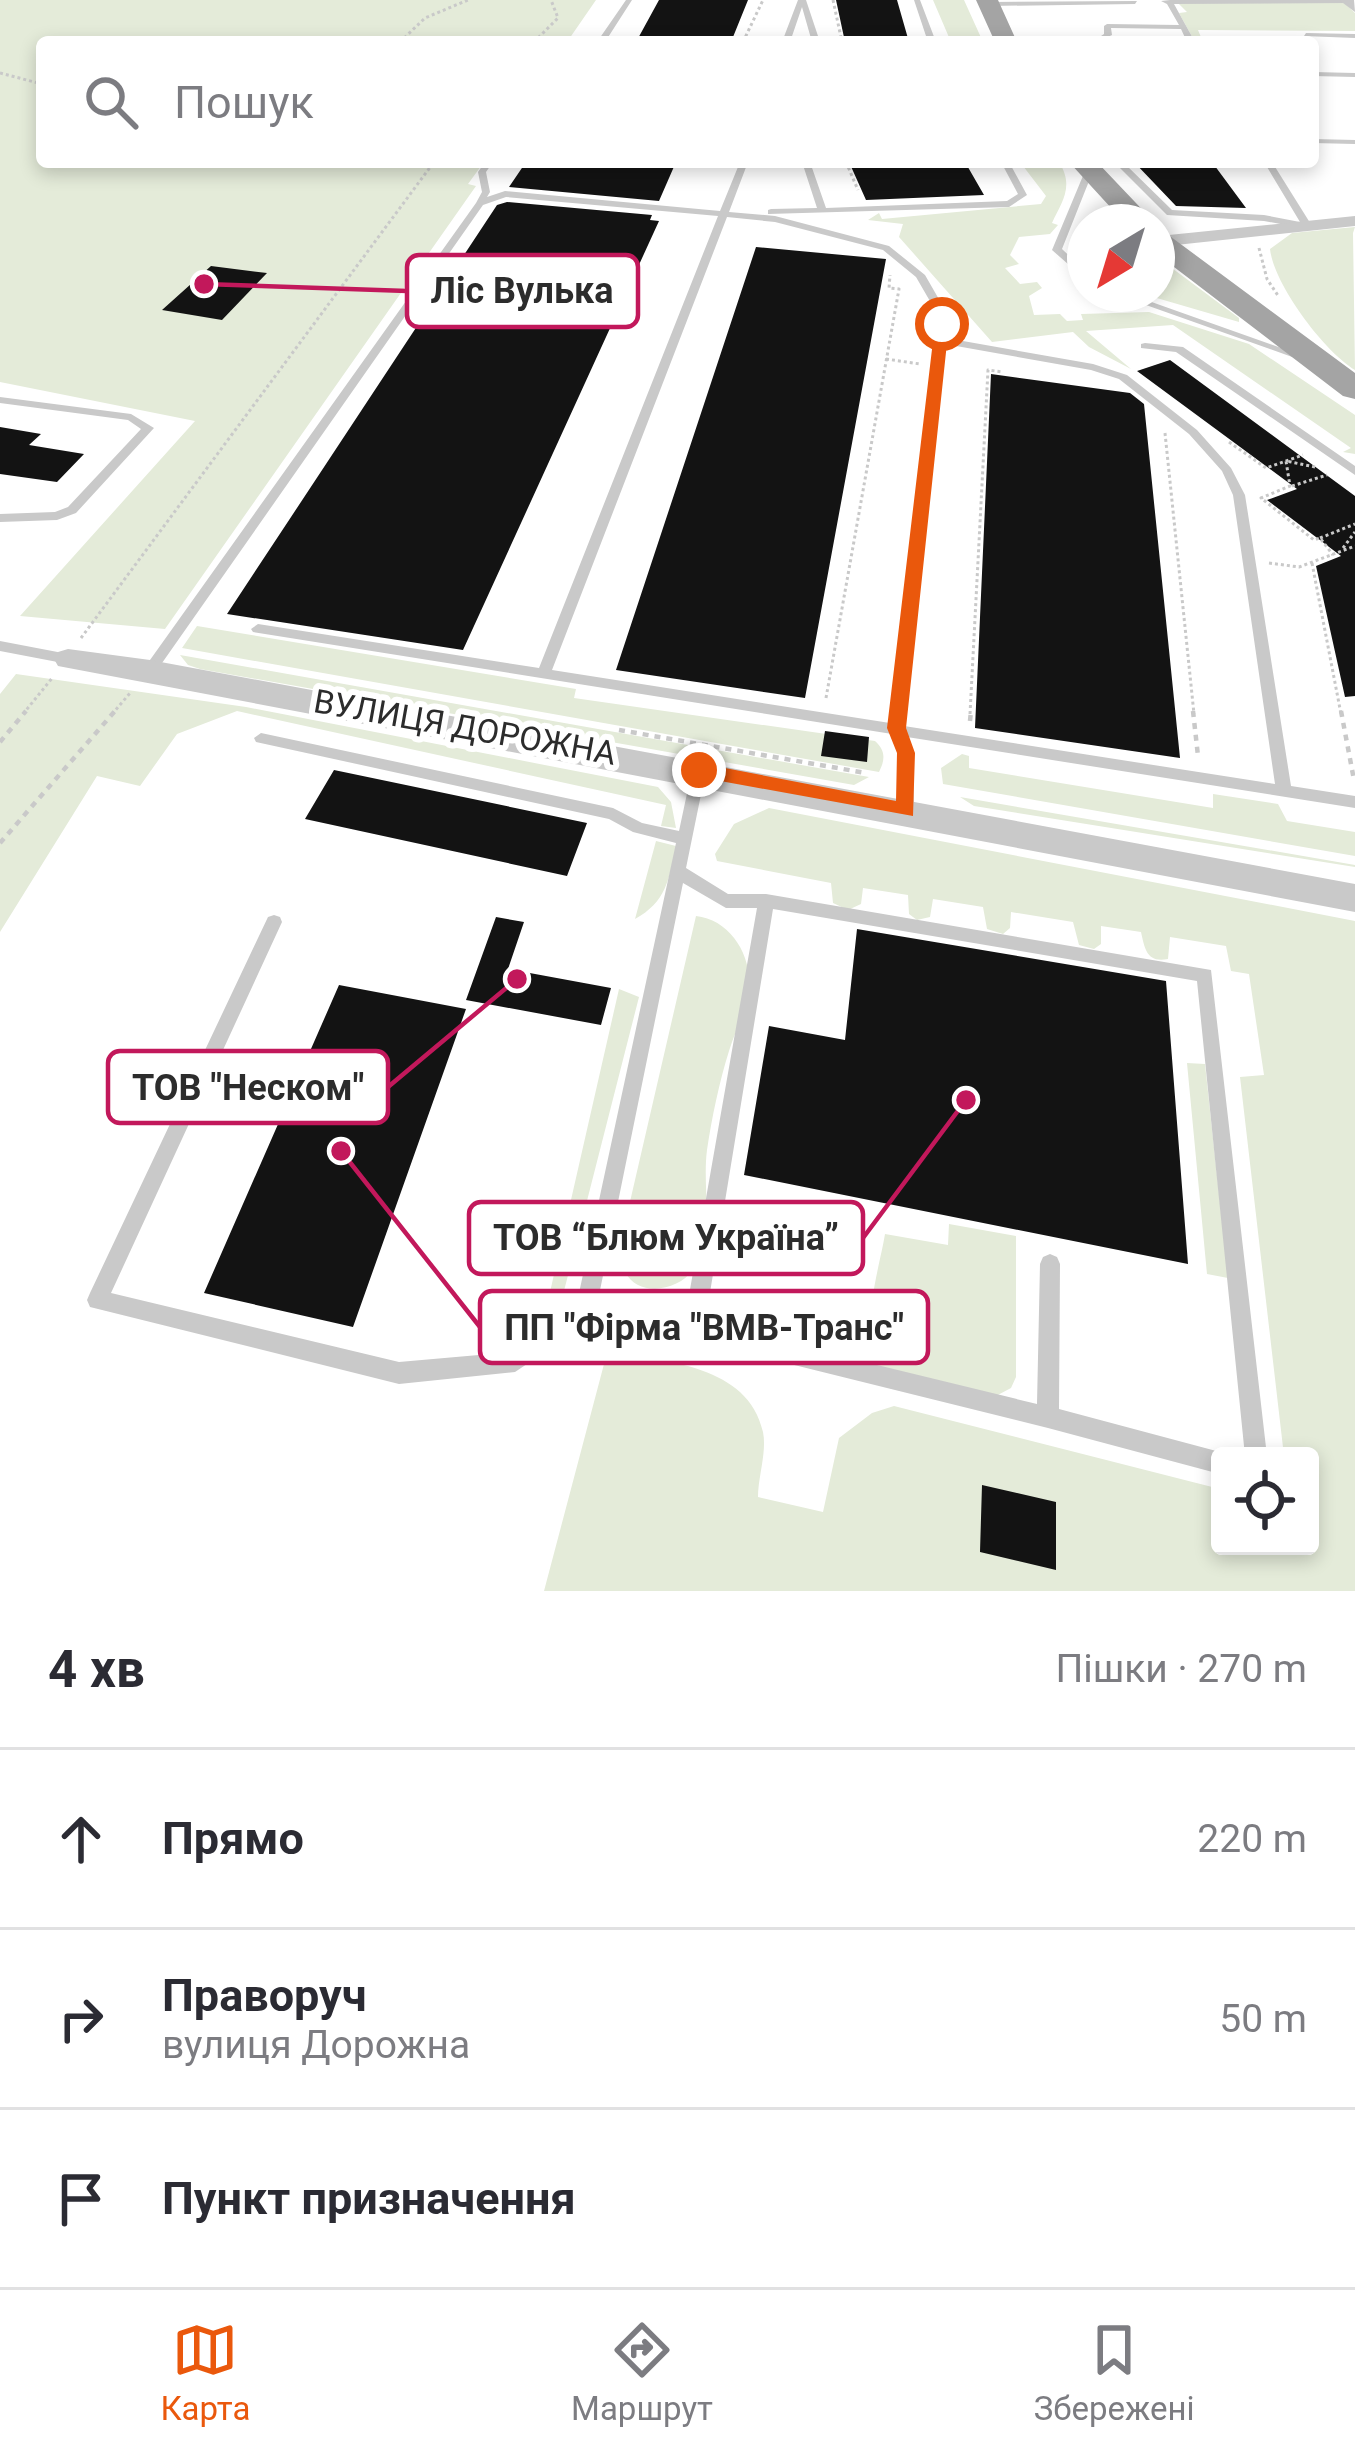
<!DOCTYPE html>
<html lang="uk">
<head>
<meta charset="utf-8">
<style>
	:root { --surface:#fff; --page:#f7f7f7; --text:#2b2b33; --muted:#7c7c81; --line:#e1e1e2; --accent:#ea580c }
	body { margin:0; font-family:Roboto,sans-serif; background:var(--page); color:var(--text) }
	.controls { position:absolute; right:36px; bottom:36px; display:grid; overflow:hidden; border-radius:12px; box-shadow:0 6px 18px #0003 }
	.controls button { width:108px; height:108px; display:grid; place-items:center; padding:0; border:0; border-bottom:3px solid var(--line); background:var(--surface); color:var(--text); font:60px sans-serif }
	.compass { position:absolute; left:1067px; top:204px; width:108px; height:108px; border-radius:50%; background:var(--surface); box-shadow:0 6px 18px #0003; rotate:218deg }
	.stop { position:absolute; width:36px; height:36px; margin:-27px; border:9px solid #ea580c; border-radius:50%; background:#fff }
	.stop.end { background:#ea580c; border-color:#fff; box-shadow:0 3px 12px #0008 }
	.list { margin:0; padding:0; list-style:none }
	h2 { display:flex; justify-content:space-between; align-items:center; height:156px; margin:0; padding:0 48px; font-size:51px }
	h2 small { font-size:39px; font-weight:400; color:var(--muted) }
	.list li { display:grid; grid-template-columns:78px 1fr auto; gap:36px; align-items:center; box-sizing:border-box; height:180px; padding:0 48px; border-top:3px solid var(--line) }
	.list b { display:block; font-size:45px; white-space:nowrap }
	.list p { margin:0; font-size:39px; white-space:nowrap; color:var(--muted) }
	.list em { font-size:39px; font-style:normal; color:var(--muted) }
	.icon { flex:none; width:66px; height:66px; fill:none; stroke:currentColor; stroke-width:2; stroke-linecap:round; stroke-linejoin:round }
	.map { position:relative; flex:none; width:1355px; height:1591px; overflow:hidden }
	.search { position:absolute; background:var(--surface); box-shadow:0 6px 18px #0003; left:36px; right:36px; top:36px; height:132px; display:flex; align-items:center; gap:30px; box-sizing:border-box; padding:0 42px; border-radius:12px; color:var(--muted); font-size:45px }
	.sheet { height:696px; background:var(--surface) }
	nav { display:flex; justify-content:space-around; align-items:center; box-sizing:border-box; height:168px; border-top:3px solid var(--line); background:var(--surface); font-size:33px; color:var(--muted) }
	nav a { display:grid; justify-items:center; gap:6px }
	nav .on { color:var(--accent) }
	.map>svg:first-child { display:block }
	.green { fill:#e4ebd9 }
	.building { fill:#131313 }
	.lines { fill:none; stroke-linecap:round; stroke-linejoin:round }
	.path-far1 { stroke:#c9c9c9; stroke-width:3; stroke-dasharray:3 3; stroke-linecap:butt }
	.path { stroke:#c9c9c9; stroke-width:4.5; stroke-dasharray:6 6; stroke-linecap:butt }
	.lane { fill:#c9c9c9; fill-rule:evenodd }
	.street { fill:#c9c9c9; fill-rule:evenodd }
	.primary { fill:#a4a4a4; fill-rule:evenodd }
	.route { fill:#ea580c }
	.labels { text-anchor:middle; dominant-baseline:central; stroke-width:12; stroke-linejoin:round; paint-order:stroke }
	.street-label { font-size:33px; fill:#2c2c2c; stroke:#fff }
	.leader { fill:none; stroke:#c2185b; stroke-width:4.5 }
	.callout-dot { fill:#c2185b; stroke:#fff; stroke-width:4.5 }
	.callout { fill:#fff; stroke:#c2185b; stroke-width:4.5 }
	.callout-label { font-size:36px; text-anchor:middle; font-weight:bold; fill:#2c2c2c }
</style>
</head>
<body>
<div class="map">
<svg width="1355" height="1591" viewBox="0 0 1355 1591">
	<rect width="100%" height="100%" fill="#fff"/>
	<path class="green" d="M0 0H596L567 42H42V162H484L468 184 476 186 165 629 20 616 195 421 0 382Z
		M933 0H964L983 42H951Z
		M1175 0H1342L1355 13V31L1198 30 1203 42H1195L1179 13 1187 12Z
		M1020 162H1059C1075 187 1061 203 1052 223L1058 225 1050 234 1019 237 1010 255 1019 264 1005 268 1020 284 1037 282 1042 288 1029 296 1034 315 1060 314 1067 321 1083 320 1081 314 1149 312 1249 344 1355 415V454L1343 452 1351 448 1173 325 1086 331 1131 369 1089 347 1073 332 992 342 899 237 903 224 868 220 879 213 882 219 1041 204 1046 196Z
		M1355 227 1353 233 1355 370C1324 351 1274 285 1270 249L1292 233Z
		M1157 257 1239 318V322L1143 294H1157Z
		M197 626 576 689 574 698 875 741C886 751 885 760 879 772L182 648Z
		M180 655 869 777 854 785 200 669 188 665Z
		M16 674 246 707 658 787 671 802 676 828 661 826 666 805 237 711 177 734 140 786 97 776 0 932V694Z
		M962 754 969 756V768L1213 808V794L1278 804 1287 821 1355 832V856L943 784 941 768Z
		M960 797 1355 865V867L974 806Z
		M769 808 1355 921V1591H544L608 1349C665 1363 748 1364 763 1432 767 1452 758 1477 758 1497L823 1512 839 1438 872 1413 894 1406 1220 1489V1546H1310V1456H1284L1240 1077 1264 1075 1249 974 1231 971 1226 946 1170 937 1168 959C1147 963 1145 950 1141 932L1101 926V944L1094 949 1079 945 1073 922 1011 912 1010 928 1003 934 987 929 983 907 933 899 930 917 917 920 909 914 908 895 863 888 861 904 848 910 833 903 831 883 717 861 715 854 734 824Z
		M656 841 676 846C669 880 666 902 635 919Z
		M696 916C727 919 749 950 749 981 749 1006 736 1028 729 1051 719 1083 712 1117 707 1150 702 1188 715 1232 694 1268 681 1290 639 1299 625 1272 622 1265 622 1253 620 1245Z
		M619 989 639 997 565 1287 555 1318 540 1336Z
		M1187 1063 1205 1064 1228 1278 1207 1274Z
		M949 1224 1016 1236V1377L1011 1388 994 1397 882 1371C856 1340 879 1271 885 1234L948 1245Z"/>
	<path class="building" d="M659 0H748L731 42H636Z
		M836 0H897L909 42H845Z
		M526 162H676L659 201 509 187Z
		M849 162H965L984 195 866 200Z
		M1134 162H1212L1246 208 1176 206Z
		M507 202 652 215 650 220 659 221 463 650 227 614 497 205Z
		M756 247 886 259 805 698 616 670Z
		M211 266 267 273 222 320 162 310Z
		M1170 360 1355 496V696L1345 697 1316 566 1341 556 1267 500 1297 489 1137 371Z
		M991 374 1130 393 1144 404 1180 758 975 728Z
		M0 427 41 434 29 445 84 454 57 482 0 474Z
		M825 731 869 737 867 762 821 756Z
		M334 770 587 823 567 876 305 819Z
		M496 917 524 922 508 969 611 988 601 1025 466 1000Z
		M857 929 1166 981 1188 1264 744 1175 769 1026 845 1040Z
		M339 985 466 1009 353 1327 204 1293Z
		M982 1485 1056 1502V1570L980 1552Z"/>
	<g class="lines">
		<path class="path-far1" d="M833 0 842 42
			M400 42 425 18 468 0
			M534 42 558 18 551 0
			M743 42 763 0
			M0 73 42 84
			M846 162 858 190
			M1259 248 1267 279 1279 297
			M886 359 920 364
			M1165 433 1194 714
			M1229 442 1266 468 1303 455
			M1315 467 1286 461 1290 486 1261 498 1314 540 1320 538 1333 555
			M1292 486 1327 475
			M1320 538 1355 524
			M1343 548 1355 532
			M1269 563 1299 567 1355 546
			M1312 563 1341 714
			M81 638 434 162
			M826 698 899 289 889 288 890 275
			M23 714 53 677
			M112 714 131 692
			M970 714 988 370 1003 372"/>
		<path class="path" d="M1193 711 1198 756
			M1341 711 1354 780
			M970 721 971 711
			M619 730 866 773
			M0 742 26 711
			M0 843 115 711"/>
		<path class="lane" d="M626 0H632L605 42H597Z
			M798 0H806L820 42H812L802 7 790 42H782Z
			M914 0H920L936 42H928Z
			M1170 0H1351V1L1348 3 1174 4 1195 42H1187L1181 29 1111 28 1112 35 1101 40 1104 42H1019L1023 40H1095L1104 34V26L1107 24 1179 25 1167 4 1161 1Z
			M1137 1 1135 4 989 6 986 4 989 2Z
			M1306 33 1355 34V38L1304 36Z
			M1313 72 1355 73V77L1313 76Z
			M1313 139 1355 140V144L1313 143Z
			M485 162H493L486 172 490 192 487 197 505 191 720 211 740 162H748L729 212 775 216 889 246 925 275 948 315 946 338 1093 364 1127 375 1197 430 1231 468 1245 495 1291 786 1355 796V808L907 737 913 753 914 811 911 815H901L898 811 899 753 892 734 253 632 251 629 258 624 539 668 718 216 506 197 483 205 155 673H145L143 670 145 667 476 203 482 192 478 172ZM727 217 775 222 883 250 916 277 938 315 890 723 552 670ZM945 344 1091 370 1119 379 1189 434 1222 471 1233 495 1275 784 904 726Z
			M802 162H810L826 208 1007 201 1018 194 1001 162H1009L1027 195 1009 207 768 214V210L771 209 817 208Z
			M1114 162H1123L1172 210 1264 215 1300 222 1264 162H1272L1312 226 1307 229 1264 221 1167 215Z
			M1089 168 1093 171 1062 249 1085 271V279L1052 250 1085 171Z
			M1115 294H1129L1304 356 1295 358Z
			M1145 343 1183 347 1355 466V475L1176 352 1141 348V344Z
			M0 397 131 414 154 428 76 513 57 520 0 522V514L55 512 68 507 141 429 128 420 0 403Z
			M0 641 68 654 75 659 68 664 0 651Z
			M261 733 613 808 642 823 679 831 692 770 699 764 706 770 686 868 728 894H766L1211 970 1267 1456H1245L1197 981 773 909 705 1323 1037 1404 1040 1264 1043 1257 1050 1254 1057 1257 1060 1264 1059 1409 1220 1452 1228 1456H1220V1474L1048 1428 693 1340 587 1324 515 1372 399 1384 90 1307 87 1300 90 1293 268 917 274 915 280 917 282 922 111 1293 399 1362 512 1352 576 1307 676 843 633 832 609 819 256 742 254 738ZM683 883 726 908H757L685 1318 597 1305Z"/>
		<path class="street" d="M1339 0H1354L1355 12Z
			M1355 216V226L1157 247 1159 236Z
			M68 649 150 660 1355 884V912L58 666 54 659 58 652Z"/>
		<path class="primary" d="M976 0H998L1017 42H995Z
			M1069 162H1097L1154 222H1124Z
			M1157 231 1167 234 1355 373V399L1343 396 1157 254Z"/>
	</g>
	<path class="route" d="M942 320 949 324 906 728 915 753 913 816 693 776V765L699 763 896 801 897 753 887 728 935 324Z"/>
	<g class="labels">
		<g class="street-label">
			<text transform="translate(465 727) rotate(10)">ВУЛИЦЯ ДОРОЖНА</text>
		</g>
	</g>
	<path class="leader" d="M204 284L407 291M517 979L388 1087M966 1100L863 1238M341 1151L480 1327"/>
	<g class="callout-dot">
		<circle cx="204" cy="284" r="12"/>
		<circle cx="517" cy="979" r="12"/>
		<circle cx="966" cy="1100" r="12"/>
		<circle cx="341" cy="1151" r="12"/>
	</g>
	<g class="callout">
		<rect x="407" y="255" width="231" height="72" rx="12"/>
		<rect x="108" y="1051" width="280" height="72" rx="12"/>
		<rect x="469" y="1202" width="394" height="72" rx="12"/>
		<rect x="480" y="1291" width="448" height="72" rx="12"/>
	</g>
	<g class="callout-label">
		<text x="522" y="303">Ліс Вулька</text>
		<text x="248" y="1100">ТОВ "Неском"</text>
		<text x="666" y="1250">ТОВ “Блюм Україна”</text>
		<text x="704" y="1340">ПП "Фірма "ВМВ-Транс"</text>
	</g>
</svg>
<div class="controls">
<button><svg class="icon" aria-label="locate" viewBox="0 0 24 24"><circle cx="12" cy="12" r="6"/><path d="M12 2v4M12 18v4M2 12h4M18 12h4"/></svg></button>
</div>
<svg class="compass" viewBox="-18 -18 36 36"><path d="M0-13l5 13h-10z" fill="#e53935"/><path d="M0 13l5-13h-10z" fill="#7c7c81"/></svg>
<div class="stop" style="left:942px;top:324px"></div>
<div class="stop end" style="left:699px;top:770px"></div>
<div class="search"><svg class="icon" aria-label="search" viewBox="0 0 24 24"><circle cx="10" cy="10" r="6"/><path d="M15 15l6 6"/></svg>Пошук</div>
</div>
<section class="sheet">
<h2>4 хв<small>Пішки · 270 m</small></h2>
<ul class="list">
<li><svg class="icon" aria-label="ahead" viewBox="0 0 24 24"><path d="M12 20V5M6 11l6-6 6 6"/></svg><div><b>Прямо</b></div><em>220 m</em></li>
<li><svg class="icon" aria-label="right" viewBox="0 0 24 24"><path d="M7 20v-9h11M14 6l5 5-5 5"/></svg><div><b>Праворуч</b><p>вулиця Дорожна</p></div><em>50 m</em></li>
<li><svg class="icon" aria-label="arrive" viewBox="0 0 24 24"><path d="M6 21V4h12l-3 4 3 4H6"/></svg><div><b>Пункт призначення</b></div></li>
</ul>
</section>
<nav>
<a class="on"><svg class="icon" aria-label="map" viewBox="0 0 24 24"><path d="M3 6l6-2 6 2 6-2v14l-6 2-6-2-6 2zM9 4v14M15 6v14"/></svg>Карта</a>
<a><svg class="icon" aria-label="directions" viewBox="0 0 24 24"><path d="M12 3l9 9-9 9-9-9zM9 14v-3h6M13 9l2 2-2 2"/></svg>Маршрут</a>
<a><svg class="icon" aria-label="saved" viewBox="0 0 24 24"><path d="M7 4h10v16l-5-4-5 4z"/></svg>Збережені</a>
</nav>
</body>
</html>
